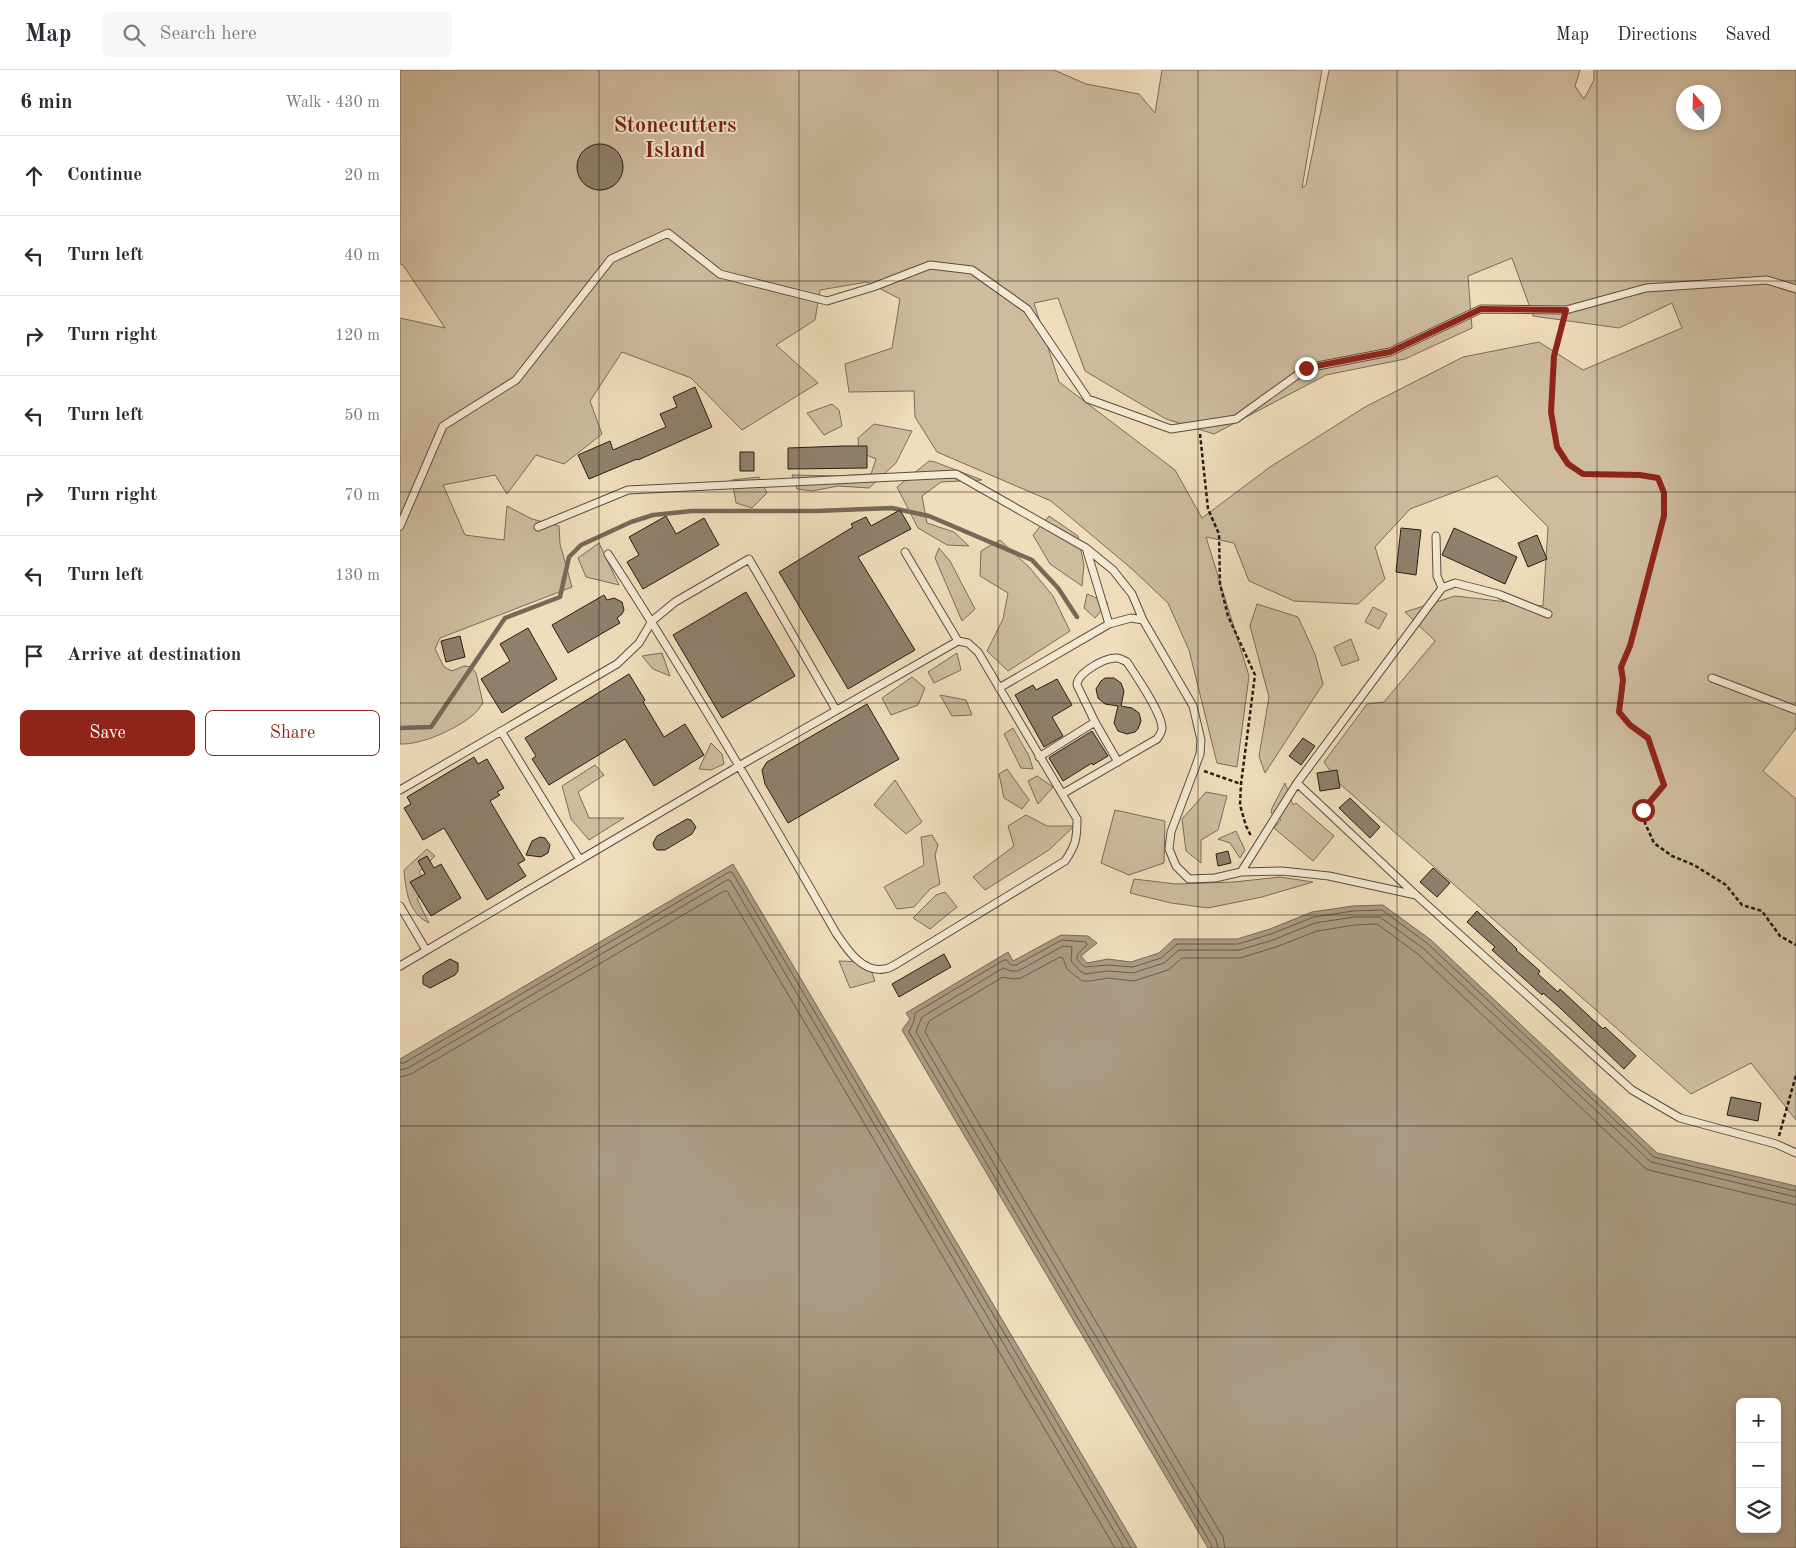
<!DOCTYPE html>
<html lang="en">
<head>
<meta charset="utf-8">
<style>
	:root { --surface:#fff; --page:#f7f7f7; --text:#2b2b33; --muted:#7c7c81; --line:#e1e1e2; --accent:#8f2418 }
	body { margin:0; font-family:"Old Standard TT",serif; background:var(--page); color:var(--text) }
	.controls { position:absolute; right:15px; bottom:15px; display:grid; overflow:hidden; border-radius:8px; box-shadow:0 2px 8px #0003 }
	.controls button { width:45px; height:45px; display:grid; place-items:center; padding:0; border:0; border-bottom:1px solid var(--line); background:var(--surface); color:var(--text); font:25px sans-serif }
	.compass { position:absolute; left:1276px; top:15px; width:45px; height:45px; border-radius:50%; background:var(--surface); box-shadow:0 2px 8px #0003; rotate:340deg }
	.stop { position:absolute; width:15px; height:15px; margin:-11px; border:4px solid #8f2418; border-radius:50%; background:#fff }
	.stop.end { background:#8f2418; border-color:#fff; box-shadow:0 1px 5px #0008 }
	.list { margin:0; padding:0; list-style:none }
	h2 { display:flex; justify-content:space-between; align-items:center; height:65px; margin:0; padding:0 20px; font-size:21px }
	h2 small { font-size:16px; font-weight:400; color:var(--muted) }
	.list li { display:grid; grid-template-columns:32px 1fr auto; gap:15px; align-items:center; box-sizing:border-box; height:80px; padding:0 20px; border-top:1px solid var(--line) }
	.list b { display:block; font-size:19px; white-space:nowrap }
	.list em { font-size:16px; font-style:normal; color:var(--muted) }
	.actions { display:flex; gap:10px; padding:15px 20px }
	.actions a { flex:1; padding:11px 0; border:1px solid var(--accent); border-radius:8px; text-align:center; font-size:18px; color:var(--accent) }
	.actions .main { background:var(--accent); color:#fff }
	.icon { flex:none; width:28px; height:28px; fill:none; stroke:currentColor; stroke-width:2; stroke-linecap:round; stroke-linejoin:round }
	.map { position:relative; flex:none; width:1396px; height:1478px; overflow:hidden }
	header { display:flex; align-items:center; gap:30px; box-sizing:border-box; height:70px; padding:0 25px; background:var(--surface); border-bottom:1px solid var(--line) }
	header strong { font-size:24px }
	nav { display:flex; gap:28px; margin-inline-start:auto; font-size:18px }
	.search { width:350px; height:45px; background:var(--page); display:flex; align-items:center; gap:12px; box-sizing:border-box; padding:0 18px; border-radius:8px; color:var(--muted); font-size:19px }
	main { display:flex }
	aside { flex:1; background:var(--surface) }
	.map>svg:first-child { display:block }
	.green { fill:#cfbc9f; stroke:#7b6c5b; fill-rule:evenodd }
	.water { fill:#ac9b83; stroke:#776858; fill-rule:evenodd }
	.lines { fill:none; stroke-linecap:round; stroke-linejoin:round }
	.shore { stroke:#6a5b4d; stroke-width:1 }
	.stream { stroke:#776858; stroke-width:4.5 }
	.building { fill:#90806c; stroke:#271b17 }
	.service-casing { stroke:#5a4c40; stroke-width:9 }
	.path { stroke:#271b17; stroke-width:2.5; stroke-dasharray:4 2.5; stroke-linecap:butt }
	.service { stroke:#f6e9d3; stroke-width:7 }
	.route { stroke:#8f2418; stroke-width:6 }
	.grid { fill:none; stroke:#271b17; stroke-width:1; stroke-opacity:0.55 }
	.labels { text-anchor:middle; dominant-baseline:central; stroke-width:4; stroke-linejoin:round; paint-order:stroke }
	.district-label { font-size:22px; font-weight:bold; fill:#7a1f14; stroke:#f6e9d3 }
</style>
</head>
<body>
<header>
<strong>Map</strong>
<div class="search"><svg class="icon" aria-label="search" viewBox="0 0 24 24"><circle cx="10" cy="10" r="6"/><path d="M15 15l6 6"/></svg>Search here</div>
<nav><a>Map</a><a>Directions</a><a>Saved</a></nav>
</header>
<main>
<aside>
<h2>6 min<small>Walk · 430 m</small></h2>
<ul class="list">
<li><svg class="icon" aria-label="ahead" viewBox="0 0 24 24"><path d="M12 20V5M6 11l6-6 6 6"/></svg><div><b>Continue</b></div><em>20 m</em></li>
<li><svg class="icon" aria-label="left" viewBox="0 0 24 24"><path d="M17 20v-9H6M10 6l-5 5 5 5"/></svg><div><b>Turn left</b></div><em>40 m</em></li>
<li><svg class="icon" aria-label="right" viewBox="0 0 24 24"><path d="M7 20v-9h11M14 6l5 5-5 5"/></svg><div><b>Turn right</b></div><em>120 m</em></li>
<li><svg class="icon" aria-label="left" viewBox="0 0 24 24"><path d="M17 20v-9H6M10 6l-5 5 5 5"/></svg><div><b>Turn left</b></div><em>50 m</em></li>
<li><svg class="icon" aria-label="right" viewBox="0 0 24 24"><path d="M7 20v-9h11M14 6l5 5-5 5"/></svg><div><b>Turn right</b></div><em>70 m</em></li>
<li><svg class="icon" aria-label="left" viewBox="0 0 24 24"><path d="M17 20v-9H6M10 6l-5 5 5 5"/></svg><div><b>Turn left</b></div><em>130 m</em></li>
<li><svg class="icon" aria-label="arrive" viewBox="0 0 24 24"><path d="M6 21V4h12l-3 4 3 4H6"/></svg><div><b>Arrive at destination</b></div></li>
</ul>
<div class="actions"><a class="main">Save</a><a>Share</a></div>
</aside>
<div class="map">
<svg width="1396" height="1478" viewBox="0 0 1396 1478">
	<rect width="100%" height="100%" fill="#f1ddbb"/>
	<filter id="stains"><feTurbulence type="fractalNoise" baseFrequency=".004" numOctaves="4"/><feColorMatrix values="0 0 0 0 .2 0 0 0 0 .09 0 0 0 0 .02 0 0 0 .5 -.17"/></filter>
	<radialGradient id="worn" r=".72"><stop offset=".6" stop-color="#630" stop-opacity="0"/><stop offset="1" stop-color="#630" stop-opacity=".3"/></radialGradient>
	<path class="green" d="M0 0H654L686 14 739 24 755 43 762 0H922L902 118 906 115 929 0H1180L1175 16 1184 29 1194 10V0H1396V658L1363 701 1396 729V1050L1351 993 1291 1024 939 713 924 692 967 634 984 632 1035 571 1005 542 1055 526 1143 536 1148 457 1097 406 1010 439 975 477 985 509 958 534 894 531 849 511 834 473 806 467 849 606 837 697 817 693 789 580 768 533 732 499 651 431 537 382 515 347 514 321 449 322 445 294 492 278 500 229 467 212 420 220 415 250 376 275 418 313 342 360 291 308 222 282 190 331 202 364 164 394 136 385 107 424 95 405 43 415 65 465 104 470 107 436 132 449 159 456 160 474 172 517 40 568 35 579 44 597 52 601 64 596 71 597 76 603 83 633C80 637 77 642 73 645 56 659 22 675 0 674V248L45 258 3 195 0 194ZM1284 22H1314V52H1284ZM1112 188 1133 246 1219 258 1272 233 1282 258 1183 300 1139 272 1063 287 965 337 870 397 802 448 775 400 659 312 634 233 658 228 685 301 766 349 814 364 926 305 1005 289 1072 258 1068 206Z
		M432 334 439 340 442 356 424 365 407 343Z
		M474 354 512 361 496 393 469 418 438 416 412 421 397 419 392 405 438 406 471 404 476 389 459 382 458 368Z
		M529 391 535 392 582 410 541 412 522 426 527 453 554 462 569 476 547 475 518 458 497 417Z
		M359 407 367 423 352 438 336 433 332 410Z
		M649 446 678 466 684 495 682 516 650 494 633 465Z
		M600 470 630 498 653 526 670 561 608 601 587 581 603 549 608 523 580 506 581 481Z
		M199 473 219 515 186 507 178 488Z
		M539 478 550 491 575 539 562 551 535 488Z
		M687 524 708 533 695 548 684 538Z
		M857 534 898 547 915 584 923 614 865 703 859 686 869 627 850 556Z
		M973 537 987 544 979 559 965 552Z
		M951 569 959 590 942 596 934 577Z
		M262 583 270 606 253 599 242 586Z
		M557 583 561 600 534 613 528 602Z
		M512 607 525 618 518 635 491 645 482 628Z
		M540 625 566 630 572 645 552 646Z
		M613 658 629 686 633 699 621 698 604 664Z
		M311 673 322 684 324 694 311 700 299 699Z
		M195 695 204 705 178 722 189 748H224L189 770 171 749 162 716Z
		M607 699 629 730 622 739 604 728 599 704Z
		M637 706 653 717 638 734 628 711Z
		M495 710 522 752 506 764 474 735Z
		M885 713 893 735 896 733 934 766 913 791 874 758 881 750 871 743 872 738Z
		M806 722 827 726 818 760 801 770V793L786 781 782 749Z
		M715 740 765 751 764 793 729 805 701 793Z
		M626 745 647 756H674L649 780 585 820 573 807 614 776 608 756Z
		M836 761 845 780 840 788 830 773 818 769Z
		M532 765 538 775 535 785 540 814 530 819 514 837 497 839 484 817 524 795 521 767Z
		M27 779 35 786 19 802 28 815 17 829 29 853C8 843 6 821 4 800Z
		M880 807 913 812 862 827 808 838 771 833 730 823 734 809 776 814 834 812Z
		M545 822 557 837 530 859 513 848 536 825Z
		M439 891 468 892 475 911 450 918Z"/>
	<path class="water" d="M333 794 737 1478H0V989Z
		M983 835 1031 870 1257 1083 1396 1116V1478H808L502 960 510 949 506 943 608 882 613 891 661 865 688 866 697 873 681 886 687 893 708 889 731 892 759 883 774 869H837L870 859 912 842 953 836ZM1340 1332H1377V1459H1340Z"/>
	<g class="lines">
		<path class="shore" d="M0 993H4L329 802H332L731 1478
			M0 1000 8 998 327 810H330L724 1478
			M0 1007 11 1004 324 821H327L715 1478
			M812 1478 811 1474 509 962 514 951 515 943 604 890H607L611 895H616L662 870 686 872 687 875C676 885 672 887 685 897L708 895 733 897 761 888 777 874H838L871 864 914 847 953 841 982 840 1028 874 1254 1087 1396 1121
			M818 1478 816 1470 516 962 522 947 603 898 611 901H618L663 876 672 877 671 891 680 901 685 904 708 901 733 903 764 893 779 880H839L873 870 915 853 954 847H980L1024 879 1251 1092 1396 1127
			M825 1478 823 1467 525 962 529 951 603 907 613 909 621 908 660 887 663 888 667 899 682 911H690L708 908 734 911 768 900 782 888H840L876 877 917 861 955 855 977 854 1019 885 1246 1099 1253 1101 1396 1135"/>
		<path class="stream" d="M0 658 31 657 105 548 160 527 169 487 181 475 231 452 253 445 292 441H416L492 438 529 446 632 490 658 518 677 547"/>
	</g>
	<path class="building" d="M177 97a23 23 0 1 1 46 0a23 23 0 1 1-46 0Z
		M295 317 312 357 238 390 237 389 189 409 178 385 210 371 213 380 266 357 260 344 277 337 273 327Z
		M443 376H467V398L388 399V378Z
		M340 382H354V401H340Z
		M500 440 511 459 458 487 515 580 448 619 379 502 453 457 451 454 466 447 471 456Z
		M266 446 276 464 304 448 319 475 243 519 227 492 239 485 229 467Z
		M1001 458 1021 460 1016 505 996 502Z
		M1054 458 1117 487 1105 514 1042 485Z
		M1137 465 1147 489 1128 497 1118 473Z
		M346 522 395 606 322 648 273 565Z
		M204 525 207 530 214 528 222 532 224 540 222 544 217 548 220 553 168 583 152 555Z
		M128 558 157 609 102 643 81 609 110 591 100 574Z
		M60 566 65 587 46 592 41 571Z
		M229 604 245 630 243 632 264 667 285 654 304 685 254 716 225 669 149 715 132 689 136 686 125 668Z
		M705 608H714L721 613 724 621 721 636 732 638 739 643 741 651 738 659 735 662 727 664 718 661 714 653 718 636 705 634 698 628 696 619 701 611Z
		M657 609 672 635 652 647 663 666 644 677 615 625 633 615 636 620Z
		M467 634 499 689 388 753 365 714 362 700 367 692Z
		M692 661 708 686 693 695 692 693 663 711 649 688 650 687Z
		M903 668 915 676 901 695 889 686Z
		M74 687 78 694 87 689 104 718 97 722 100 725 90 731 125 790 118 794 126 806 87 830 44 758 23 770 4 738 11 734 7 727Z
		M937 700 940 718 920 721 917 703Z
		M950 728 980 757 970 768 939 738Z
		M287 749 291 750 296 757 292 764 265 780H257L254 777 253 773 257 766Z
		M140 767 145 768 150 775 148 783 141 787 126 785 132 771Z
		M828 781 831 793 818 796 816 784Z
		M27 786 34 798 41 794 61 828 31 846 10 812 25 804 18 791Z
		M1033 798 1050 813 1037 827 1020 812Z
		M1077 841 1117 879 1116 880 1140 901 1138 904 1158 922 1160 919 1203 959 1205 957 1236 986 1224 999 1158 936 1143 923 1142 925 1092 880 1095 877 1067 852Z
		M544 884 551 897 499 927 492 914Z
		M50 889 58 893V901L55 905 30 918 23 914V906L26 903Z
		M1331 1027 1361 1033 1358 1051 1327 1045Z"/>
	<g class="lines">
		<g class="service-casing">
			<path id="service" d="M0 456 43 356 116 310 211 189 268 163 320 204 427 231 473 217 530 195 572 200 627 239 688 329 771 359 836 349 907 298 990 282 1081 239 1166 240 1246 218 1367 210 1396 219
				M138 457 228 420 556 404 686 478 709 554 731 548 743 550 793 636 801 670 800 684 795 698 771 762 769 779 776 796 789 809 815 808 841 802 882 801 929 806 1016 825
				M1036 466 1037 506 1042 518
				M686 478 713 500 732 524 743 550
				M505 482 558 571
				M1312 608 1396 640
				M599 618 709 554
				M695 652 718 692
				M101 661 180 790
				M639 687 695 652 677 615C677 603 704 588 716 588 720 588 723 590 727 592 736 606 762 643 762 658 762 662 760 665 757 669L662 724
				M897 713 1042 518 1055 513 1098 524 1148 544
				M0 720 217 594 239 573 252 551 275 532 349 489 436 640
				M841 802 897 713 1016 825 1232 1020 1280 1048 1376 1074 1396 1083
				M0 836 26 880
				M0 896 339 696 558 571 568 573 578 582 677 749C677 768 676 775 665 791L498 893C494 895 489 899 484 899 462 903 446 878 436 863 363 735 288 607 208 484"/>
		</g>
		<path class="path" d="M1163 249 1154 286 1151 342 1157 377 1168 394 1183 404 1240 405 1258 408 1264 423V446L1230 576 1221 597 1223 610 1219 642 1230 655 1248 668 1264 715 1243 740 1245 753 1254 773 1272 786 1294 795 1326 815 1342 835 1362 841 1380 866 1396 875
			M800 364 808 439 819 464 820 514 828 546 855 605 841 714 840 735 846 756 851 766
			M804 701 841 714
			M1379 1066 1396 1005"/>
		<use href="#service" class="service"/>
	</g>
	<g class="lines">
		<path class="route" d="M906 298 990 282 1081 239 1166 240 1154 286 1151 342 1157 377 1168 394 1183 404 1240 405 1258 408 1264 423V446L1230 576 1221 597 1223 610 1219 642 1230 655 1248 668 1264 715 1243 740"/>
	</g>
	<path class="grid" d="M199 0V1478M399 0V1478M598 0V1478M798 0V1478M997 0V1478M1197 0V1478M0 211H1396M0 422H1396M0 633H1396M0 845H1396M0 1056H1396M0 1267H1396"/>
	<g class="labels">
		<g class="district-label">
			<text x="275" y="56">Stonecutters<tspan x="275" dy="25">Island</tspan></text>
		</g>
	</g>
	<rect width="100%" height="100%" filter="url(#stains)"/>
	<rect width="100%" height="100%" fill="url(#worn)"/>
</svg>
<div class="controls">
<button>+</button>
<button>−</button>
<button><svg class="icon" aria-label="layers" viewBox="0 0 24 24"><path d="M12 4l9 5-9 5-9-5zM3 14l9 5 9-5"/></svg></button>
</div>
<svg class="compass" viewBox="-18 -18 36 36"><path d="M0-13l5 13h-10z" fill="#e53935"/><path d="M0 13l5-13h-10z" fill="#7c7c81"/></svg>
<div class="stop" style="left:1243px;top:740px"></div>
<div class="stop end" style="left:906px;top:298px"></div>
</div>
</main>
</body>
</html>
